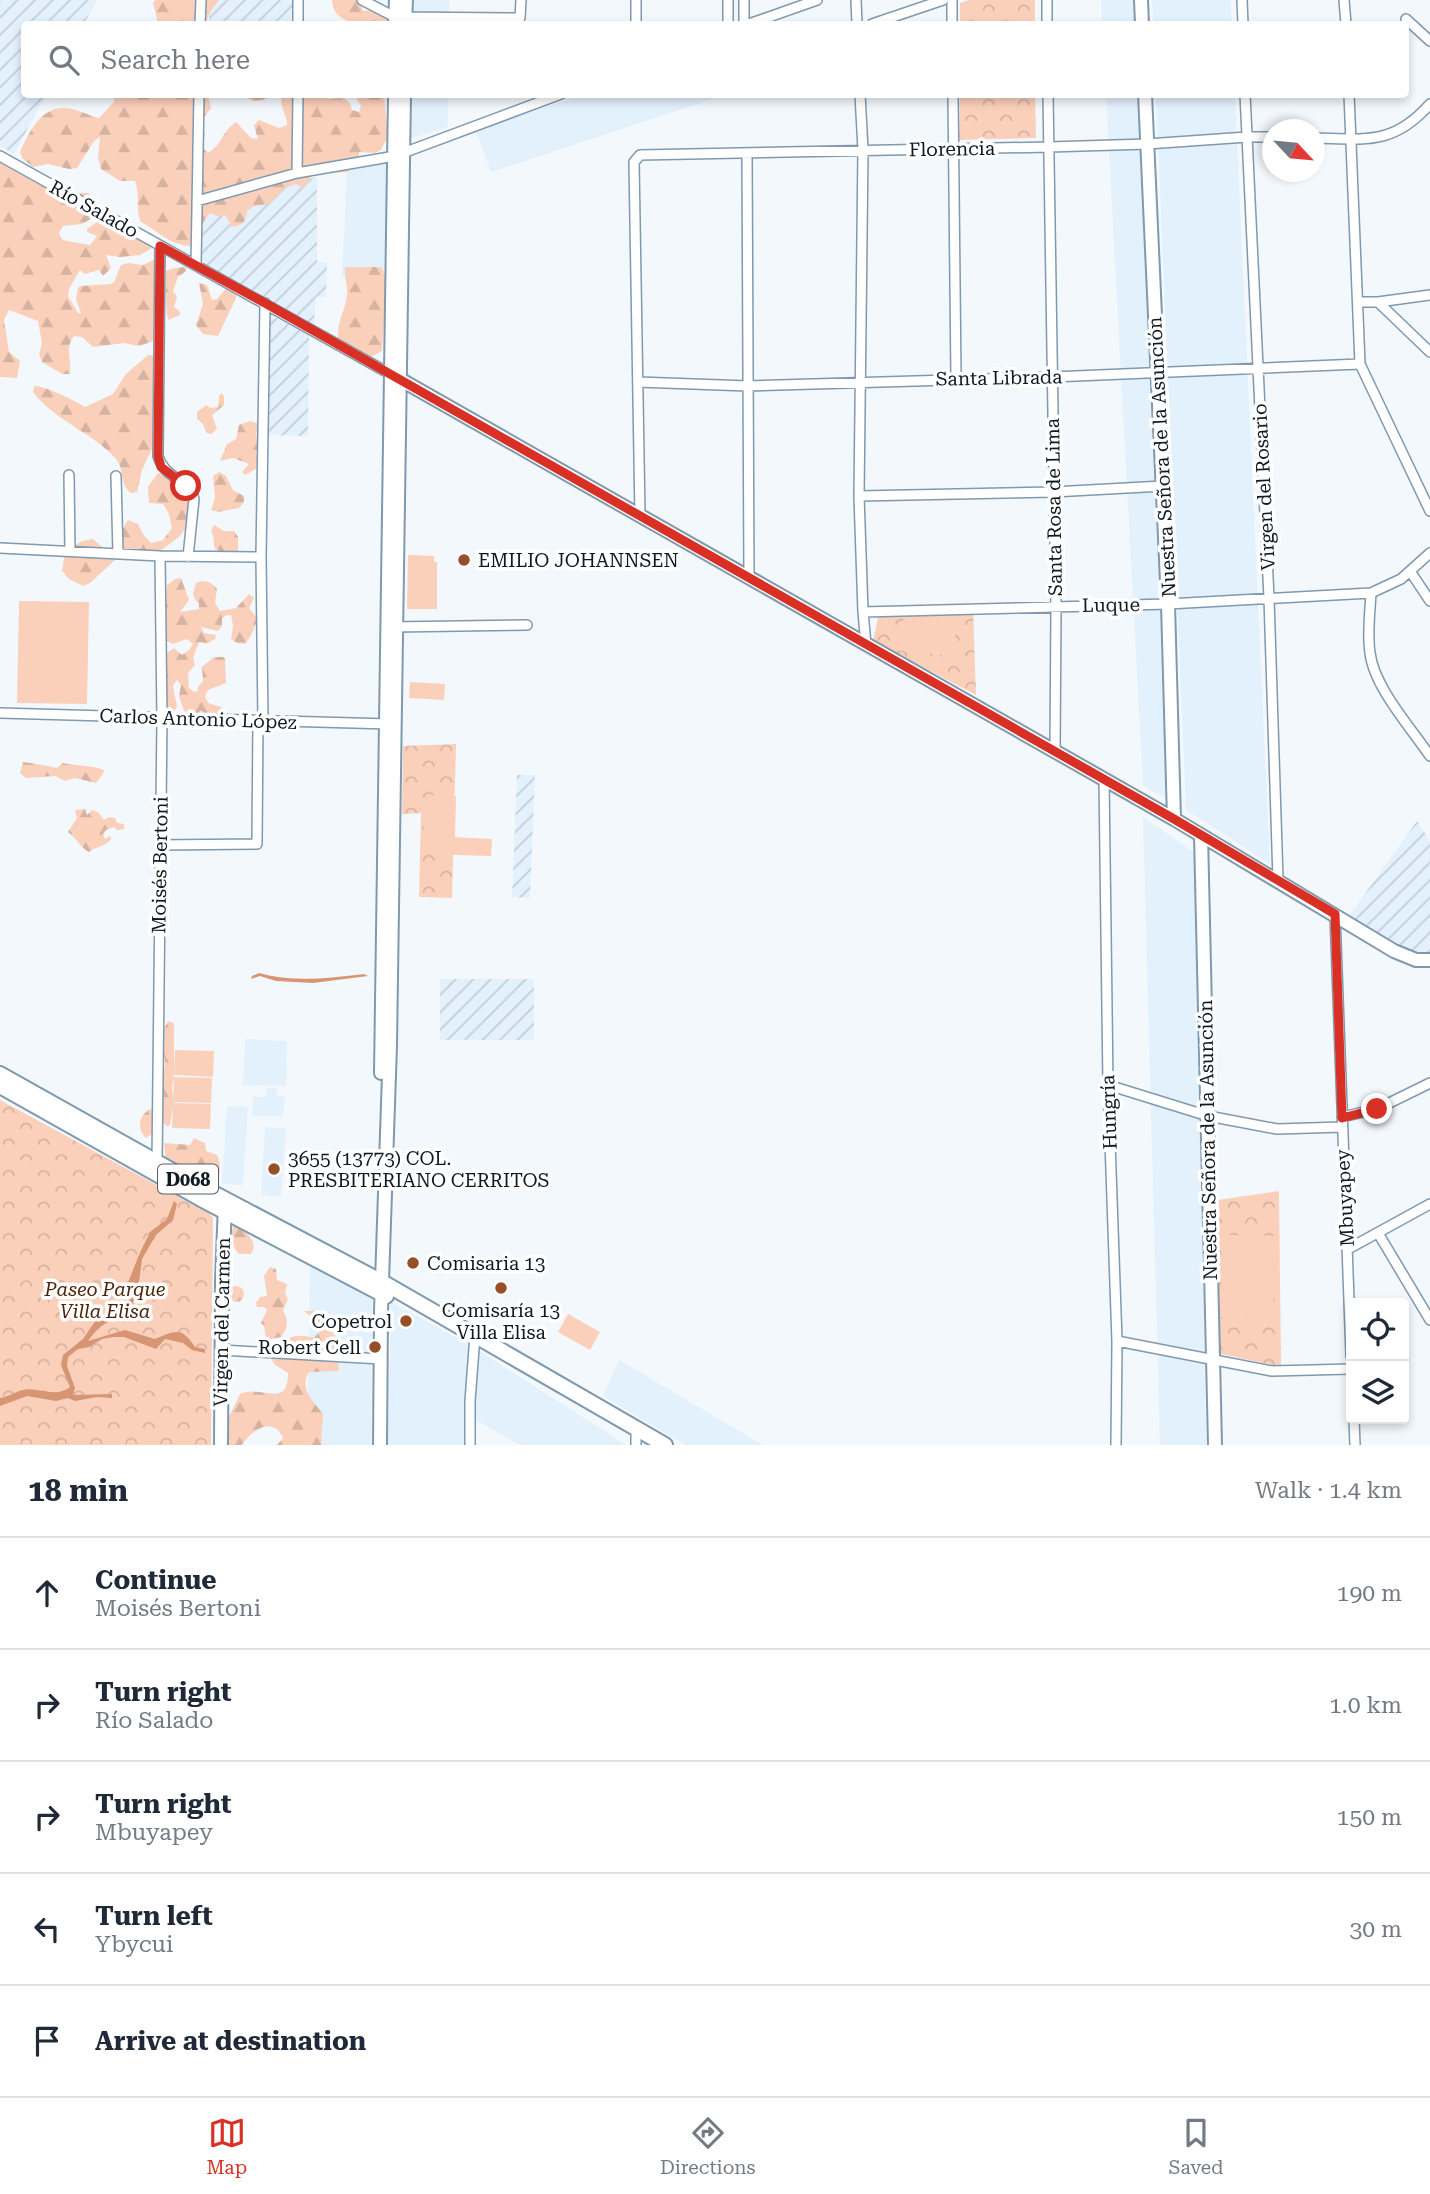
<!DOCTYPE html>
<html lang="en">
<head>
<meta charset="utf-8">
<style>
	:root { --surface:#fff; --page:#f6f6f7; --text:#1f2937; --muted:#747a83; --line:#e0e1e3; --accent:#d93025 }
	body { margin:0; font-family:"Roboto Serif",serif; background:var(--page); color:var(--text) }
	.controls { position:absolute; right:21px; bottom:21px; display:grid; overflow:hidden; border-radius:7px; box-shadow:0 4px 10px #0003 }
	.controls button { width:63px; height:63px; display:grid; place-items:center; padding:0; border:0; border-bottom:2px solid var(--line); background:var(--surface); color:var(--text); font:35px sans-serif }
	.compass { position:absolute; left:1262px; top:119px; width:63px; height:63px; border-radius:50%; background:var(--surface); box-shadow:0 4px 10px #0003; rotate:116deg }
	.stop { position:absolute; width:21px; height:21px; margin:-16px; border:5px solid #d93025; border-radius:50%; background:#fff }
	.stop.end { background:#d93025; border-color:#fff; box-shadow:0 2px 7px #0008 }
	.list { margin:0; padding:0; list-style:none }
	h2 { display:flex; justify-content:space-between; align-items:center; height:91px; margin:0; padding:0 28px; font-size:30px }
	h2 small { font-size:23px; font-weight:400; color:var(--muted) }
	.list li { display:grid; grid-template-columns:46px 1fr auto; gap:21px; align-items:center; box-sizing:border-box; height:112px; padding:0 28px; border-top:2px solid var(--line) }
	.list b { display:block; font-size:26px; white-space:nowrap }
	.list p { margin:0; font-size:23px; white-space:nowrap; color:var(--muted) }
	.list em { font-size:23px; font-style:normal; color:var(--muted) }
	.icon { flex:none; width:38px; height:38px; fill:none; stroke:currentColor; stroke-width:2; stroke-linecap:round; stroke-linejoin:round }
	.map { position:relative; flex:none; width:1430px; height:1445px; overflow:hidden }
	.search { position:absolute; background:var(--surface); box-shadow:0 4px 10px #0003; left:21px; right:21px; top:21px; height:77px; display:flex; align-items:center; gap:18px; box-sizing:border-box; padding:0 24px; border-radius:7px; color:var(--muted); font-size:26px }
	.sheet { height:651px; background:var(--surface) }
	nav { display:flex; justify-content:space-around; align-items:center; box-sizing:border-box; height:98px; border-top:2px solid var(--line); background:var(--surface); font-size:19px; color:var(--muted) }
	nav a { display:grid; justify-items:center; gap:4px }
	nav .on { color:var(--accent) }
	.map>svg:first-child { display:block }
	.built { fill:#e3f1fd }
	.industrial { fill:url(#industrial-furrows) }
	.forest { fill:url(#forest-firs) }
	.park { fill:url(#park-crowns) }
	.pitch { fill:#fbd0bb }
	.water { fill:#d79574 }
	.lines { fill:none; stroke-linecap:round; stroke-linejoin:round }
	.street-casing { stroke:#7f99af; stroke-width:12 }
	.secondary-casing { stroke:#7f99af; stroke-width:16 }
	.primary-casing { stroke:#7f99af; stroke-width:18 }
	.street { stroke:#fff; stroke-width:9 }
	.secondary { stroke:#fff; stroke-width:12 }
	.primary { stroke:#fff; stroke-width:14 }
	.route { stroke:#d93025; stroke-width:9 }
	.poi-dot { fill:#964f28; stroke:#fff; stroke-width:2.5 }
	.labels { text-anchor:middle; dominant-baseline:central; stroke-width:7; stroke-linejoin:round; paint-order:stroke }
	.shield { fill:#fff; stroke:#565e63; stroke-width:2 }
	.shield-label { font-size:18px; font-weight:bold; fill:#0e1920 }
	.street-label { font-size:19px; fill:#0e1920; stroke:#fff }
	.poi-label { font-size:19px; fill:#0e1920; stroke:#fff; text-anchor:start }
	.park-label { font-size:19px; font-style:italic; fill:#4e230b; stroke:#fff }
</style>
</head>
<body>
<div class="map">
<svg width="1430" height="1445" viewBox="0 0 1430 1445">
	<defs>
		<pattern id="industrial-furrows" width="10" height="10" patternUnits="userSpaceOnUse" patternTransform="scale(1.75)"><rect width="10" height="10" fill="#e3f1fd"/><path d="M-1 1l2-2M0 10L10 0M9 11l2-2" fill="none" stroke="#c2ced9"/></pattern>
		<pattern id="forest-firs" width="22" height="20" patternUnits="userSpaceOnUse" patternTransform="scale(1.75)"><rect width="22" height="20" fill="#fbd0bb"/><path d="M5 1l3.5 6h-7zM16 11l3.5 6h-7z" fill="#d6b2a0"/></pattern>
		<pattern id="park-crowns" width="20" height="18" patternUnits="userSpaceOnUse" patternTransform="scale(1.75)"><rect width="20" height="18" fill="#fbd0bb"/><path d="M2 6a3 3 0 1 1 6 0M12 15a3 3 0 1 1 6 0" fill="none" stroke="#d6b2a0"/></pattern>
	</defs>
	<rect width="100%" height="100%" fill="#f3f8fd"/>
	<path class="built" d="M411 0H449V24H410Z
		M1101 0H1133L1134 24H1102Z
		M1152 0H1231L1232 24H1153Z
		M409 95H448V127L409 139Z
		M583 95H725L491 172 475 128Z
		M1106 95H1138L1174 803 1143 786Z
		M1156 95H1235L1270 864 1186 810Z
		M389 162 386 279 342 277 347 171Z
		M1143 817 1195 853 1206 1445H1160Z
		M245 1039 287 1041 286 1086 243 1085Z
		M267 1088H277V1096L285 1097 283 1116H252L253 1097H266Z
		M227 1106 248 1107 243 1185 222 1184Z
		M265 1127 286 1128 281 1197 261 1195Z
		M310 1264 372 1296 371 1445H307Z
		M391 1302 472 1346 626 1445H520L474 1419V1445H388Z
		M619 1360 763 1445H686L603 1396Z"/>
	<path class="industrial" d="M0 0H97L84 24H24V94L46 95 14 154 0 146Z
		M209 0H293L292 24H209Z
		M317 177V261L327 263 326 297H316L314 325 200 265V210L206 204Z
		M274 317 309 335 308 436 267 435 266 321Z
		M517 775H535L530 898 512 897Z
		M1417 821 1430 841V957L1424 959 1349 916Z
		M440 979H534V1040H440Z"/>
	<path class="forest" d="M155 0H219L212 9 205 24H156L157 19 153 3Z
		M359 0 363 11 378 9 389 17 391 24C370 24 334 29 332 0Z
		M114 95H208L211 108 202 120 200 127 205 133 203 148 208 153C222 145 223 130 236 122L251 138 258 139 254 125 259 120 279 128 287 125C287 114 279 108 282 96 268 94 257 109 244 95H323L329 99 344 98 350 103 352 110 359 112 361 106 354 95H384L388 136 381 150 375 153 359 152V160L348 172 326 173 311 176 308 183 302 188 296 184 285 188 269 204 254 206 247 211C246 222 243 225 232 227L225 215 217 216 210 213C202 220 200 236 193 246 173 247 157 231 140 221 136 207 140 195 135 181H120L101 169 98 158 100 137 94 141 77 168 69 169 48 164 33 167 22 158 20 152C30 130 43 102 72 109 81 111 90 116 99 118L114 102Z
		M0 159 68 193H89L98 204 96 216 82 224 63 226 59 233 62 240 90 245 97 236 87 232V229L105 216 111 221 114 228H127L149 242 151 249 140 255 120 257 106 255 111 268 103 276 99 270 85 274 80 270 69 289 68 296 78 313H81L76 299 78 288 80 286 111 284 114 282 121 265 129 263 143 265 157 258 156 340 139 346 124 343 93 347 82 337 74 336C64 350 72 359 70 374H62L42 362 39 354 42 343 38 321 9 310 4 320 9 352 20 361 17 378 0 377Z
		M186 267V271L178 277 173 291 177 297 174 307 180 312V315L168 320C165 304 166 288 166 271L174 268Z
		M345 267H381L387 277 382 351 371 357C360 350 347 348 338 339 337 320 345 312 347 295 348 286 344 277 345 267Z
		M199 283 207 285 212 300 217 299 227 287H236V298L218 336 203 334 196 325 203 304Z
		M148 355 160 356 164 365 159 387 157 438 142 470 137 492 131 493C119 484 125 470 116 459 92 432 55 421 33 392L34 386C45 386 74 400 85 407L113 394 126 374Z
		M221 393 224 396V405L212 415 217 429 211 434 207 433 203 424 197 419V412L206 405 211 408 218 407 219 396Z
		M250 421 257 423 258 427 256 435 259 442 256 454 260 460 259 467 245 475 242 472 249 464 233 458 220 461 227 444 236 439 239 425Z
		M219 472 226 476 233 490 244 496V502L239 508 218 512 211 510 215 498 213 476Z
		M158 473 168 474 193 502 190 522 179 537 149 559 115 560 90 583 83 586 69 579 62 571 65 552 82 541 93 539 108 552 115 551 118 537 128 520 138 524 143 534 151 543 163 540 172 528 169 514 163 504 149 503 148 487Z
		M214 525 224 531H234L238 537V553L217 557 222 552 215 549C213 542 215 538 211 531Z
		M181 578 189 600 180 612 199 609V603L196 601 193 594 196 583C204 579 212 582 217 589L215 603 220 611 236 608 249 594 254 598 249 608 258 619C254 627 252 636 245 644L237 643 231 639 233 626 231 615H227L222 618V626L218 631 201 627 204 633 216 635 215 639 206 644 199 642 193 658 195 665 188 673 189 688 194 692 198 691V687L203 681 202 667 214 657H223L225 659 226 683 208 690 205 696 208 703 221 707V712L215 716 201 711 194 714 184 711 179 696 181 685 177 680 173 686 177 707 172 713 165 709 167 653 174 648 182 655 189 650 193 644 187 639 173 644 164 639 167 585 175 579Z
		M23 762C35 764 45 765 57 768L63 763C75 766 93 765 104 770L103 774 96 783 75 778 65 781 55 776 26 778 20 773Z
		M85 809 87 815 92 810 99 813 104 820 109 817 115 818 117 823 124 824V829L117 830 114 827 106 830 103 834 105 839 110 836 111 839C106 847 96 846 89 852 79 847 77 838 68 832L77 818 75 810Z
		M168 1021 174 1023V1074L172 1090 174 1101 170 1125 168 1127 162 1122C160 1131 153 1133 146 1138 137 1129 138 1116 150 1109L157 1113 160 1106 165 1062 161 1035Z
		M194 1138 205 1143 206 1151 217 1155C222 1166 221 1176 213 1186L166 1161 164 1143 190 1145Z
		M234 1224 241 1225C247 1236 259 1241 251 1254H239C232 1248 230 1232 234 1224Z
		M270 1267 276 1269 277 1280 287 1284 285 1294 288 1299 283 1310C288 1320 289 1327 281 1337L266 1340 264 1326 261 1323 267 1310 264 1307H257L256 1303 260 1297 267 1296 264 1276Z
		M228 1294a8 8 0 1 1 16 0a8 8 0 1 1-16 0Z
		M304 1311H321L326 1318 327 1327 344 1345 337 1349H284L282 1342C294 1334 301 1335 314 1338L319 1332 320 1323Z
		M321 1354 338 1362 339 1371 309 1372C299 1389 313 1401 323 1414L321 1445H277L283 1438C274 1415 251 1430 242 1445H223L228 1419 240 1394C261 1384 288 1410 288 1373L274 1364 271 1357Z"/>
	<path class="park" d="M969 0H1035V24H960V3Z
		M960 95H1035L1036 138 959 140Z
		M973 608 976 695 873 641 879 612Z
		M456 744 452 898 419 897 421 813 402 814 403 746Z
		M0 1100 210 1214 213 1218 211 1445H0Z
		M1279 1191 1281 1367 1217 1353 1218 1200Z"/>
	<path class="pitch" d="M408 555 434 556V562H437V609H407Z
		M19 601 89 602 87 704 17 703Z
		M904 614 957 619 953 656 900 651Z
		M410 682 445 684 444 700 409 698Z
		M425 795 456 796 455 837 492 839 491 856 423 854Z
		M175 1050 214 1051 213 1077 174 1075Z
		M174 1077 212 1078 211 1103 173 1102Z
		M173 1103 211 1104 210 1129 172 1128Z
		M1222 1235 1275 1236 1273 1318 1220 1317Z
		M568 1314 600 1332 590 1350 558 1332Z"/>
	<path class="water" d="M259 973C294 983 329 978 364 974L368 976 313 983 276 981 260 976 251 979 252 976Z
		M174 1201 177 1204 173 1220 156 1235 142 1259 139 1282 131 1309C114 1318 98 1325 88 1341L125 1330 155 1339C176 1330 182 1327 195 1347L205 1349V1353L192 1350 183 1343 165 1339 156 1349 124 1337H113L102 1339 89 1347 78 1349 68 1357 67 1366 75 1388 73 1395 112 1394V1398L97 1397 75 1401 68 1398 56 1401 27 1396 0 1406V1398C9 1397 14 1392 22 1390 38 1386 55 1399 70 1387L61 1365 63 1355 83 1339 96 1320 123 1309 129 1301 127 1291 129 1280 139 1255 150 1232 167 1219Z"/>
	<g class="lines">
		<g class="street-casing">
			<path id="street" d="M362 0 395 17 520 18 521 0
				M636 0V24
				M744 0V24
				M856 0 857 24
				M952 0V24
				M1047 0V24
				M1242 0 1243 24
				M1344 0 1346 24
				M1406 19 1430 41
				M200 24 201 0
				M298 24V0
				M728 24V0
				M749 24 817 0
				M872 24 943 0
				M860 94 863 150 859 496 863 612 866 645
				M953 94 956 378
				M1048 94 1056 606 1055 751
				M1245 94 1269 598 1278 880
				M1349 94 1360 364 1430 511
				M1314 138C1365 139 1393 146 1430 104
				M403 153 561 94
				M747 153 749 578
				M0 156 392 375
				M297 173 298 94
				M197 201 297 173 395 156
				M160 246 158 456C164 478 187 478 194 499L188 557
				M196 265 199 94
				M1359 302H1378L1430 295
				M1378 302 1430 352
				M638 382 748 386 1052 377 1360 364
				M69 475 70 551
				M116 476 118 554
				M859 496 1053 492 1163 486
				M640 516 634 162 640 155 1049 147 1147 144 1247 137H1272
				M0 548 160 556 261 557
				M1410 571 1430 601
				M1371 593C1370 612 1367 634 1370 653 1374 687 1411 728 1430 756
				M863 612 1168 604 1371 593 1401 579 1430 553
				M392 627 527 625
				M0 713 390 724
				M263 722 261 557 265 303
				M1104 779 1108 1085 1117 1341 1116 1445
				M160 845 257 844 258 721
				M1335 914 1351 1356
				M1108 1085 1208 1116 1277 1129 1342 1127
				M1342 1117 1377 1109 1430 1083
				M157 1163 162 719 160 556
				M1378 1233 1430 1320
				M1348 1249 1430 1204
				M1117 1341 1272 1371 1351 1369
				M221 1350 381 1359
				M1354 1419 1355 1445
				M636 1428V1445
				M470 1445V1401L475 1335"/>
		</g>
		<g class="secondary-casing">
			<path id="secondary" d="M1141 0 1142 24
				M395 24 396 0
				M405 24 406 0
				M1145 94 1168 604 1174 819
				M396 377 1174 819 1394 951 1416 960H1430
				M1201 835 1215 1445
				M381 1073 395 94
				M221 1445 222 1281 225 1204
				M380 1445 381 1311 390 1045 404 94"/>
		</g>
		<g class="primary-casing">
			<path id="primary" d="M0 1074 196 1184 384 1283 665 1445
				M0 1086 201 1199 386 1296"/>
		</g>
		<use href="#street" class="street"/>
		<use href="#secondary" class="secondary"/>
		<use href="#primary" class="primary"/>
	</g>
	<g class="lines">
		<path class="route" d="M186 486 161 467 158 456 160 246 265 303 1174 819 1335 914 1342 1118 1377 1109"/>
	</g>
	<g class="poi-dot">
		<circle cx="464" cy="560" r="7"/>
		<circle cx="274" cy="1169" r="7"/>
		<circle cx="413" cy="1263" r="7"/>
		<circle cx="501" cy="1288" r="7"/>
		<circle cx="406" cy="1321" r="7"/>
		<circle cx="375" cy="1347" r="7"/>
	</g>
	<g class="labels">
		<rect class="shield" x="158" y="1164.5" width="60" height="29" rx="5"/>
		<g class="shield-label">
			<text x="188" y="1179">D068</text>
		</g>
		<g class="street-label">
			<text transform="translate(952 149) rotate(-1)">Florencia</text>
			<text transform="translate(94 209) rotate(29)">Río Salado</text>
			<text transform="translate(999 378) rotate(-1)">Santa Librada</text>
			<text transform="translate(1162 457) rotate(-93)">Nuestra Señora de la Asunción</text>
			<text transform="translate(1264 487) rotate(-93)">Virgen del Rosario</text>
			<text transform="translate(1054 507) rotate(-91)">Santa Rosa de Lima</text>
			<text transform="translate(1111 605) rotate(-1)">Luque</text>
			<text transform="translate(198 719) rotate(2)">Carlos Antonio López</text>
			<text transform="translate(160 865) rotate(-89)">Moisés Bertoni</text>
			<text transform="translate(1109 1112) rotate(-92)">Hungría</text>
			<text transform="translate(1208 1140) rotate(-91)">Nuestra Señora de la Asunción</text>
			<text transform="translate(1345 1198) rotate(-93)">Mbuyapey</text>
			<text transform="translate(222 1322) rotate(-89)">Virgen del Carmen</text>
		</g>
		<g class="poi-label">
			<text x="478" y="560">EMILIO JOHANNSEN</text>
			<text x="288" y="1158">3655 (13773) COL.<tspan x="288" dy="22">PRESBITERIANO CERRITOS</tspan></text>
			<text x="427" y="1263">Comisaria 13</text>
			<text x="501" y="1310" text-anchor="middle">Comisaría 13<tspan x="501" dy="22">Villa Elisa</tspan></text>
			<text x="392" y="1321" text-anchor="end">Copetrol</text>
			<text x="361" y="1347" text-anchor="end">Robert Cell</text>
		</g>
		<g class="park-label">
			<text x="105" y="1289">Paseo Parque<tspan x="105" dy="22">Villa Elisa</tspan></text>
		</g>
	</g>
</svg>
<div class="controls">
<button><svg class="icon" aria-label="locate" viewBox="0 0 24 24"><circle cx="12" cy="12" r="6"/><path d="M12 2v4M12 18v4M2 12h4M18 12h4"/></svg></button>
<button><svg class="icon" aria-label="layers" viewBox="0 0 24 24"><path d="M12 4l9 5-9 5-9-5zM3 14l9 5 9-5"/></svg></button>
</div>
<svg class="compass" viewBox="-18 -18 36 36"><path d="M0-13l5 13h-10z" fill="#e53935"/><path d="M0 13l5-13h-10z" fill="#747a83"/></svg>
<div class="stop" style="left:186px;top:486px"></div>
<div class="stop end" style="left:1377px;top:1109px"></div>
<div class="search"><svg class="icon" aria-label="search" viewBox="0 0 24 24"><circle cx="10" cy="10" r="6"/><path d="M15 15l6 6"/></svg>Search here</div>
</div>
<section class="sheet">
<h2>18 min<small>Walk · 1.4 km</small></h2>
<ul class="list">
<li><svg class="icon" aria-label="ahead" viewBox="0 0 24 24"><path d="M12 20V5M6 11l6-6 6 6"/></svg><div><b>Continue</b><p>Moisés Bertoni</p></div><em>190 m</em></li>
<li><svg class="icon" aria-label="right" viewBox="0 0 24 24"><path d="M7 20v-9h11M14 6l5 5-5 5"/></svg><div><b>Turn right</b><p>Río Salado</p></div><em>1.0 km</em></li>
<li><svg class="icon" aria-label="right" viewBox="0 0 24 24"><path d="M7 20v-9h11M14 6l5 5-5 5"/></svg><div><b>Turn right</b><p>Mbuyapey</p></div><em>150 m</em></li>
<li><svg class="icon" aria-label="left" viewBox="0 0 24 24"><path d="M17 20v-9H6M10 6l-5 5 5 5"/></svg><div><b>Turn left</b><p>Ybycui</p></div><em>30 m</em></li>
<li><svg class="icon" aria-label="arrive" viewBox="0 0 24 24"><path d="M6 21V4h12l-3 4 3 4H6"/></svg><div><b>Arrive at destination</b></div></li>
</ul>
</section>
<nav>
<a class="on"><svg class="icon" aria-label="map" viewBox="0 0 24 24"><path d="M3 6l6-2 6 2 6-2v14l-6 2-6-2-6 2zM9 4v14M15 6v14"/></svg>Map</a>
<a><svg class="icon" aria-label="directions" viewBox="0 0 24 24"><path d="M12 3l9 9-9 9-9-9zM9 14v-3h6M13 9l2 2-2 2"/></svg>Directions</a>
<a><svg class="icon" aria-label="saved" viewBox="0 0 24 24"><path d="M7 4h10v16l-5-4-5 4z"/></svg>Saved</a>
</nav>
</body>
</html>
